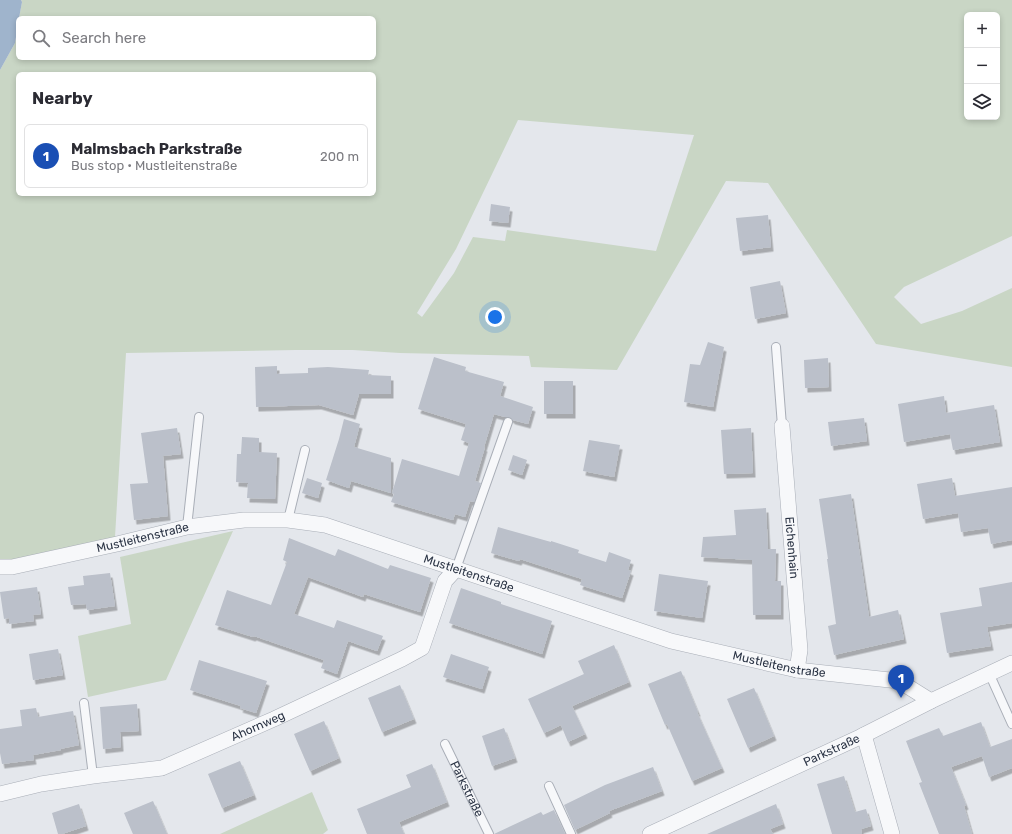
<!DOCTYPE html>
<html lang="en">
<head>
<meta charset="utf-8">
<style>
	:root { --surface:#fff; --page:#f7f7f7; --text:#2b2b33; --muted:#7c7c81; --line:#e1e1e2; --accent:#d93025 }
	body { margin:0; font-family:Rubik,sans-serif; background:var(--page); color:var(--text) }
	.controls { position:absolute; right:12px; top:12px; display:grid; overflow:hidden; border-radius:6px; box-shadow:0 2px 6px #0003 }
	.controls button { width:36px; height:36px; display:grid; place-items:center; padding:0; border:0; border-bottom:1px solid var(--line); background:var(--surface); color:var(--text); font:20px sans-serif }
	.you { position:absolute; left:495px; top:317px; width:14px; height:14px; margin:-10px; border:3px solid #fff; border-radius:50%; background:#1a73e8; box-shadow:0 0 0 6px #1a73e833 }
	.badge { display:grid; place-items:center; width:26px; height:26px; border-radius:50%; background:var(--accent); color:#fff; font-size:13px; font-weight:700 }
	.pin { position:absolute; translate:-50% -33px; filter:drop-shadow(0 1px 2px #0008) }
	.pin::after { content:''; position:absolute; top:21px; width:14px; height:12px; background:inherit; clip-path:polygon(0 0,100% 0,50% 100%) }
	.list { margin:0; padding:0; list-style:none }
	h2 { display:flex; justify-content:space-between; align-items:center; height:52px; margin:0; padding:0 16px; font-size:17px }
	h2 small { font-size:13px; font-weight:400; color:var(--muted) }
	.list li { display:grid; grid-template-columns:26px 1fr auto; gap:12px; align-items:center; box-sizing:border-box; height:64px; margin:0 8px 8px; padding:0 8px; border:1px solid var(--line); border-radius:6px }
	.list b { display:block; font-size:15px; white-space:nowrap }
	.list p { margin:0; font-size:13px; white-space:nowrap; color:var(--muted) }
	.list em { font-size:13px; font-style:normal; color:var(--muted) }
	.icon { flex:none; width:22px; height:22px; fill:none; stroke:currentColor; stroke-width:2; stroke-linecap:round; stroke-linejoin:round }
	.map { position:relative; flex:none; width:1012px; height:834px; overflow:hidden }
	.search { position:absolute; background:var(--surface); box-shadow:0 2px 6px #0003; left:16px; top:16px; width:360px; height:44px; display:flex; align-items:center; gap:10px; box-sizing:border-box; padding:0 14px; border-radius:6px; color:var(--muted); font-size:15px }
	.panel { position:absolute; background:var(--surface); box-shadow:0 2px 6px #0003; left:16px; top:72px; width:360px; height:124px; border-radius:6px }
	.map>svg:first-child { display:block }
	.green { fill:#c9d6c5; fill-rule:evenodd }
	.water { fill:#9fb4cc }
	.building { fill:#bbc0ca; filter:url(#shadow) }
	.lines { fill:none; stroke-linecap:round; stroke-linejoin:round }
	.lane-casing { stroke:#a9aeb7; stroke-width:10 }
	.street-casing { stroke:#a9aeb7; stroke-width:16 }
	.lane { stroke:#f7f8fa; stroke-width:8 }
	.street { stroke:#f7f8fa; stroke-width:15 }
	.labels { text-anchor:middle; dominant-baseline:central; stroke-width:3; stroke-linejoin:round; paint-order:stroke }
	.street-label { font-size:12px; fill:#2b3445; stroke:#f4f6f9 }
</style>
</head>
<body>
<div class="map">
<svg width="1012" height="834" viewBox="0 0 1012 834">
	<defs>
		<filter id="shadow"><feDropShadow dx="2.5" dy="4.5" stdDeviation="0" flood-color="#0004"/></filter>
	</defs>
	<rect width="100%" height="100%" fill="#e4e7ec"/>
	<path class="green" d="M21 0H1012V236L904 287 894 297 921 324 962 311 1012 288V367L876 344 768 183 726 181 617 370 531 367 529 356 400 353 353 350H296L126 353 115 537 12 560H0V70L15 43 18 25V58H374V18H19L22 2ZM967 15H997V117H967ZM18 74H374V194H18ZM518 120 694 135 656 251 507 230 505 241 473 237 454 273 422 317 417 313 456 249Z
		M233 531 166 680 88 697 78 636 131 624 120 557Z
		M312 792 328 830 323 834H220Z"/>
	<path class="water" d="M0 0H21L22 2 19 18H18V25L15 43 0 70Z"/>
	<path class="building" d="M491 204 510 207 508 223 489 221Z
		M768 215 771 247 740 251 736 218Z
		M780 281 786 313 755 319 750 287Z
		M708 342 724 347 713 407 684 402 690 364 700 365Z
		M434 357 466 367 465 371 504 382 500 396 533 407 528 424 513 420 509 417H505L494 414 484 447H485L475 481 481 483 474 502 470 501 465 517 455 514 453 520 391 502 394 494 392 493 402 459 459 476 469 443 461 440 466 424 418 409Z
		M828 358 829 387 805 388 804 360Z
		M277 366V374L308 373V368L328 367 369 370 368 375 391 376V394H359L353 415 319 405 256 407 255 367Z
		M544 381H573V414H544Z
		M944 396 946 413 994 405 1000 442 953 450 950 434 904 442 898 404Z
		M864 418 867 441 831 446 828 422Z
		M344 419 360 424 354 447 391 458V493L351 481 349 488 326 480 339 439Z
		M177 428 181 454 163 456 168 516 134 520 130 484 148 483 141 433Z
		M751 428 753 473 724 474 721 430Z
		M242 437 259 438V452L277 453 275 499 247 498 248 483 236 482 237 454H241Z
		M589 440 620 445 614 477 583 471Z
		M513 455 527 460 522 475 508 470Z
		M307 478 322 483 318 498 302 493Z
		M952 478 955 496 1012 487V540L991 544 988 528 961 532 958 513 923 519 917 484Z
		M851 494 869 617 898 610 904 639 834 655 828 626 836 624 827 559H828L819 499Z
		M766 508 768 549H776L775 581H781V615H753L752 560 701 557 703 537 736 535 734 510Z
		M498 527 551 542V541L579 550 578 553 606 562 609 552 631 560 628 570 631 571 622 598 580 585 582 579 520 559 519 561 491 553Z
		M289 538 335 556 338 549 388 569 390 565 431 578 420 612 364 594 363 597 308 577 294 614 334 628 337 620 383 636 377 651 348 641 337 674 321 668 324 660 254 636 253 637 215 625 227 590 271 605 287 562 283 560Z
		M110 573 115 606 87 610 86 604 71 605 68 587 84 585 83 576Z
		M659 574 708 581 702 618 654 611Z
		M1012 582V623L987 627 991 646 947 653 940 613 982 606 979 588Z
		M37 587 41 614 33 615 34 621 9 624V618L4 619 0 592Z
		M461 588 501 602V604L552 621 542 654 449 623Z
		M614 645 629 682 572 706 585 734 568 742 561 725 544 733 528 699 584 674 578 661Z
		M58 649 63 675 33 680 29 654Z
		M451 654 489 667 482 689 443 677Z
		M199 660 267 681 256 713 240 708 241 706 190 690Z
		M681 671 698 712H697L722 768 692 781 667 724 665 725 648 684Z
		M400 685 414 719 382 732 368 698Z
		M754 688 774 736 748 748 727 699Z
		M137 704 139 731 120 732 121 747 103 749 100 707Z
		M36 708 38 717 73 711 79 745 60 749 61 750 33 755 34 760 2 764 0 753V729L22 726 20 710Z
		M324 721 339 758 310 771 294 734Z
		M981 722 990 747 1012 739V768L989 777 982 756 951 767 966 805 964 806 972 834H939L919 783 922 782 906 741 939 728 943 736Z
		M504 728 515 758 492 766 482 736Z
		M240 761 254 795 222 808 208 774Z
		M432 764 447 802 399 822 404 834H367L357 809 411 787 406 775Z
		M653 767 662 791 609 811 610 813 575 830 564 805 605 785Z
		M844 776 855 812 866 809 871 826 861 829 862 834H832L817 784Z
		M153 801 167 834H133L124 813Z
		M79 804 86 826 62 834H58L52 813Z
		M776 804 783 824 770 829 773 834H707Z
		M554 810 565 834H494L541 812 543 815Z"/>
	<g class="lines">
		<g class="lane-casing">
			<g id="lane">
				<path d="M776 347 782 426"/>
				<path d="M288 520 305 450"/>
				<path d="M187 527 199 417"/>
				<path d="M456 569 508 422"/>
				<path d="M989 673 1012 724"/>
				<path d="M84 703 93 776"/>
				<path id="s1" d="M445 744 489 834"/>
				<path d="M549 786 571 834"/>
			</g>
		</g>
		<g class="street-casing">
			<g id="street">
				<path id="s2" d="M782 426 800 650 797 670"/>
				<path id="s3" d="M0 567H12L117 544 187 527 244 520H288L325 525 671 641 797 670 899 681 931 701"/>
				<path d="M864 735 892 834"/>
				<path id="s4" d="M0 794 41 784 93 776 162 768 274 719 402 659 422 648 445 581 456 569"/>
				<path id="s5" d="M650 834 860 737 931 701 1012 663"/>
			</g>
		</g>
		<use href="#lane" class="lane"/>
		<use href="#street" class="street"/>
	</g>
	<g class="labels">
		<g class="street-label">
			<text stroke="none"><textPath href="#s3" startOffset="146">Mustleitenstraße</textPath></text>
			<text stroke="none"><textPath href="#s2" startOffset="122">Eichenhain</textPath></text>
			<text stroke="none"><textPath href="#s3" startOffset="482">Mustleitenstraße</textPath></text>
			<text stroke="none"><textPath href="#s3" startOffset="806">Mustleitenstraße</textPath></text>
			<text stroke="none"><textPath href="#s4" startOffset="269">Ahornweg</textPath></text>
			<text stroke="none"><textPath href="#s5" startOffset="200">Parkstraße</textPath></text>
			<text stroke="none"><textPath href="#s1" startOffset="50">Parkstraße</textPath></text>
		</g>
	</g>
</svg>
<div class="controls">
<button>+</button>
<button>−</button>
<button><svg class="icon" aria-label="layers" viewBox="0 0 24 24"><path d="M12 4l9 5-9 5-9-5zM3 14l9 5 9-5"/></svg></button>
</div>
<div class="you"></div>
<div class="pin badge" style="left:901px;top:698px;background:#1a4fb4">1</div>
<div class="search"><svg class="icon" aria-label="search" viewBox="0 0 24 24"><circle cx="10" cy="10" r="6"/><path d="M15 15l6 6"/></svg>Search here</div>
<section class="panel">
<h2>Nearby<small></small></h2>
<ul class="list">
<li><span class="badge" style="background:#1a4fb4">1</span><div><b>Malmsbach Parkstraße</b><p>Bus stop · Mustleitenstraße</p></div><em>200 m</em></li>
</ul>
</section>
</div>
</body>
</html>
